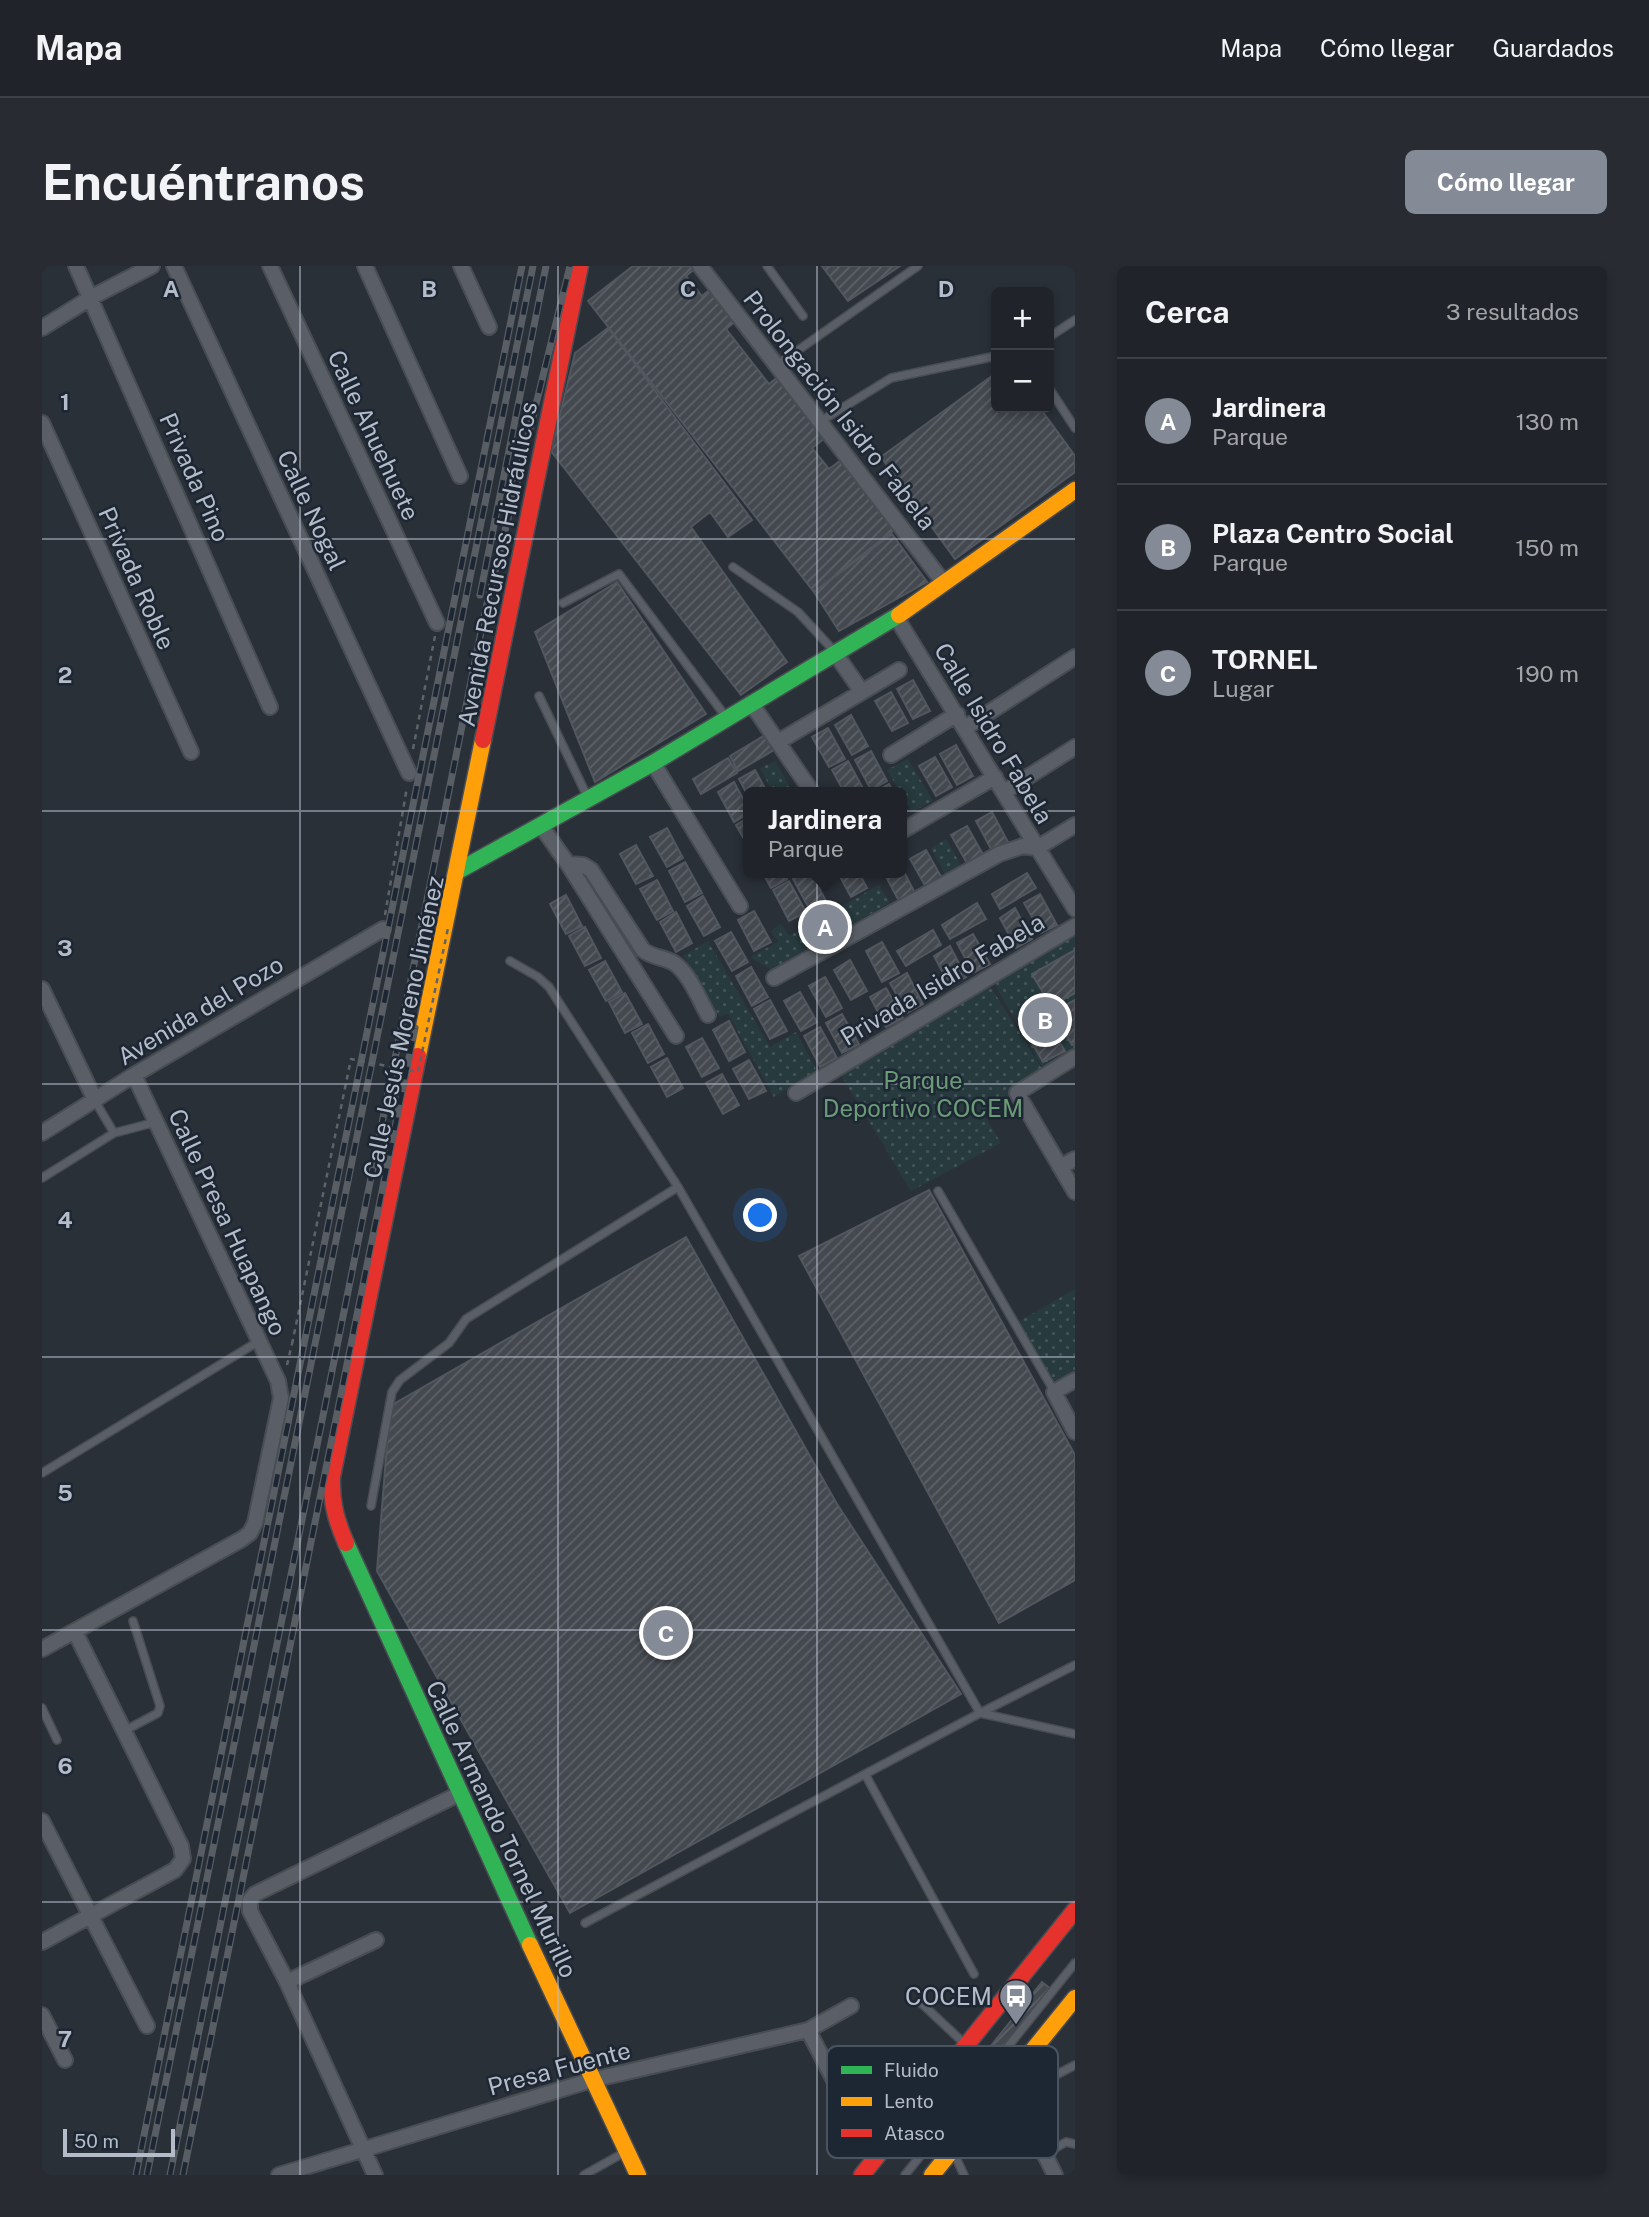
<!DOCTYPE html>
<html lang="es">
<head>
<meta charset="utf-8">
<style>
	:root { --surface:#20242a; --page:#282c32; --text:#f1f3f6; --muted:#a2a4a8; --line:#3d4147; --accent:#848b96 }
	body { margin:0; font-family:"Public Sans",sans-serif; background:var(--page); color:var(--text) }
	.controls { position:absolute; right:21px; top:21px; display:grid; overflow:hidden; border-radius:10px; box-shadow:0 4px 10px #0003 }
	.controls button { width:63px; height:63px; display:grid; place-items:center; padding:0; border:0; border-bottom:2px solid var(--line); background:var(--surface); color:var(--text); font:35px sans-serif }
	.scale { position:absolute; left:21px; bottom:18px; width:112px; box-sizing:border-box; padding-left:7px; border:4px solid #b4bcc9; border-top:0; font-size:19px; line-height:24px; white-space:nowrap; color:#b4bcc9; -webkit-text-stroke:5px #1d2633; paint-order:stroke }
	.you { position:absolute; left:719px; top:950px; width:24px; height:24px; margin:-18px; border:5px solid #fff; border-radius:50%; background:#1a73e8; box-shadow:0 0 0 10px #1a73e833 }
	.badge { display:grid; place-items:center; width:46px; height:46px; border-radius:50%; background:var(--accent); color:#fff; font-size:23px; font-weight:700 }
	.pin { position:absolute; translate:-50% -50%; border:4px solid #fff; box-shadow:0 2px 7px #0006 }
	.popup { position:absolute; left:701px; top:521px; width:164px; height:91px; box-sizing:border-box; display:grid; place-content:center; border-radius:10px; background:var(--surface); filter:drop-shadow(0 2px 5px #0005); font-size:23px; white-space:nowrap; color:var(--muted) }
	.popup b { font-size:26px; color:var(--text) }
	.popup::after { content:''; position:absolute; left:50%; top:100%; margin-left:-14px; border:14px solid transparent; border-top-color:var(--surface) }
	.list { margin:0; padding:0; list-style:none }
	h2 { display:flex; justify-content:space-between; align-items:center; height:91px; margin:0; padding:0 28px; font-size:30px }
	h2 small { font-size:23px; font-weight:400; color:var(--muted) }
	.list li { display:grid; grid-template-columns:46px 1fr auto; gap:21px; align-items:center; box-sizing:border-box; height:126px; padding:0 28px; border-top:2px solid var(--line) }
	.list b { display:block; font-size:26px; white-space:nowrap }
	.list p { margin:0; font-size:23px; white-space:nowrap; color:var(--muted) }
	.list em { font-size:23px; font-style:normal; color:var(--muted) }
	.map { position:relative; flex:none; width:1033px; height:1909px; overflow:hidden; border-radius:10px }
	header { display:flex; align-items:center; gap:42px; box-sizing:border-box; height:98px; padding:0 35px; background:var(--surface); border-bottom:2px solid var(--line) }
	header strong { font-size:33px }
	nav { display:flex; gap:38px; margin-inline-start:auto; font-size:24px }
	.intro { display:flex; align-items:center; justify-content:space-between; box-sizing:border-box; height:168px; padding:0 42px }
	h1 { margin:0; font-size:49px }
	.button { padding:18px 32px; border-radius:10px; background:var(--accent); color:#fff; font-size:24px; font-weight:700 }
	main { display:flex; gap:42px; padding:0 42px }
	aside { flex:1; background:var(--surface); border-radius:10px; box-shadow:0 4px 10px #0003 }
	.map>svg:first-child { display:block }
	.park { fill:url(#park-dots) }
	.building { fill:url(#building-hatch); stroke:#52575f; stroke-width:2 }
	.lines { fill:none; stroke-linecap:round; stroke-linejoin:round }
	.lane-casing { stroke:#484c53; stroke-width:10 }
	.street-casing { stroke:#484c53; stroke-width:18 }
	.fast-casing { stroke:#484c53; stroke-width:19 }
	.slow-casing { stroke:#484c53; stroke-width:19 }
	.jam-casing { stroke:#484c53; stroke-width:19 }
	.path { stroke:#5d636a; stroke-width:2.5; stroke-dasharray:5 5; stroke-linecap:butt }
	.lane { stroke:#5a5e66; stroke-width:7 }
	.street { stroke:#5a5e66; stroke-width:14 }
	.fast { stroke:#30b455; stroke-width:16 }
	.slow { stroke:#ff9f0a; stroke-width:16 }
	.jam { stroke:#e5322d; stroke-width:16 }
	.rail-casing { stroke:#595d64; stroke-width:7 }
	.rail { stroke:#1d2633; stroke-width:4.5; stroke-dasharray:13; stroke-linecap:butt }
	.path-bridge { stroke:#5d636a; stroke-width:2.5; stroke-dasharray:5 5; stroke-linecap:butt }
	.grid { fill:none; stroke:#b4bcc9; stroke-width:2; stroke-opacity:0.55 }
	.labels { text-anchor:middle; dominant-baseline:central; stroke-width:5; stroke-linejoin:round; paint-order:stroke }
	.street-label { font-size:24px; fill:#b4bcc9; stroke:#1d2633 }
	.park-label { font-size:24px; fill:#6b9a76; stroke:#1d2633 }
	.poi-label { font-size:24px; fill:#b4bcc9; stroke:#1d2633; text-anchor:end }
	.key { fill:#1d2633; stroke:#4a5360; stroke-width:2 }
	.key-label { font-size:19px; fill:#b4bcc9 }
	.grid-label { font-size:23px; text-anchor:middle; font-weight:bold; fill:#b4bcc9; stroke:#1d2633; stroke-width:5; stroke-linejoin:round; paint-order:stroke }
</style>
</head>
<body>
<header>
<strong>Mapa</strong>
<nav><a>Mapa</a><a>Cómo llegar</a><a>Guardados</a></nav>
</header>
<div class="intro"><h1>Encuéntranos</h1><a class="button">Cómo llegar</a></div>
<main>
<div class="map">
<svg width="1033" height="1909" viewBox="0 0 1033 1909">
	<defs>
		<pattern id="park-dots" width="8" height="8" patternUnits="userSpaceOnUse" patternTransform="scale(1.75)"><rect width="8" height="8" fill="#273a3e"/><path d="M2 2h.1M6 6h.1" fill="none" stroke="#445559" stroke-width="1.8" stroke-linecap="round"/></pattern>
		<pattern id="building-hatch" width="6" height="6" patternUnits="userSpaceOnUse" patternTransform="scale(1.75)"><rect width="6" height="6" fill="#444950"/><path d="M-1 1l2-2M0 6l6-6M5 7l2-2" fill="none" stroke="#5d6168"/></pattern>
	</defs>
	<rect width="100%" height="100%" fill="#2a3038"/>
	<path class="park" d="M866 493 891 535 870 546 845 504Z
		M733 495 751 526H731L718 502Z
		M904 573 920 601 904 610 889 582Z
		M837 619 848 637 729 704 708 691 736 676 729 665 739 658 747 670Z
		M1033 669V792L1004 808 952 717Z
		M666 675 728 781 754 766 775 805 732 831 686 748 678 751 641 690Z
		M947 718 1004 809 940 845 959 877 869 925 797 806Z
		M1033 1023V1108L1013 1119 976 1056Z"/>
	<path class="building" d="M591 0H652L654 2 644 10 660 30 671 21 696 53 684 63 727 118 736 111 783 172 770 182 787 203 798 195 852 264 772 326 546 35Z
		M780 0H858L806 35Z
		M566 62 710 254 686 271 668 246 649 261 745 396 699 429 509 185 533 87Z
		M954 107V142H998L1033 190V206L913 293 839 191Z
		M850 268 885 316 797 365 772 326Z
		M575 316 664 448 553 516 493 366Z
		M871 414 888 445 871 453 855 423Z
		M849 426 866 457 850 465 833 435Z
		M809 449 826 480 810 489 793 459Z
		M786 462 803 493 787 501 770 471Z
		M723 469 732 484 696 505 688 490Z
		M914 479 931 510 915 519 898 488Z
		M829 485 845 515 829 524 813 494Z
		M893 491 910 521 894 530 877 500Z
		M686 492 695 507 659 528 651 513Z
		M806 495 823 526H802L790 504Z
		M713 504 725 526H706V530L697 513Z
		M692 516 706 542V548L692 556 676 526Z
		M847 518 851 526H832Z
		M950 546 966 576 950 585 934 555Z
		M706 552V580L694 559Z
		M925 560 942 590 926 599 909 569Z
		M625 562 641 592 625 601 608 571Z
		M594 579 611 610 594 618 578 588Z
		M884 584 901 614 885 623 868 593Z
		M643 596 660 627 643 636 627 605Z
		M860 602 874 629 858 637 842 607H860Z
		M721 607H742L745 613 729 622Z
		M763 607H769L784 635 768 644 751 613Z
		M796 607H817L825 622 809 631Z
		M985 607 994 622 958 643 950 628Z
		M615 614 631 645 615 654 598 623Z
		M747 615 764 646 747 655 731 624Z
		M998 628 1015 659 999 667 982 637Z
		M524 629 540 660 524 668 508 638Z
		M661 630 678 661 662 670 645 640Z
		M935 637 944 653 908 673 900 659Z
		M973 642 990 673 974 682 958 652Z
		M712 645 729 676 712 685 696 654Z
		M634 646 650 677 634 686 618 656Z
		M543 661 559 692 543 700 527 670Z
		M891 664 899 679 864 700 855 685Z
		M689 666 706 696 690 705 673 675Z
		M931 668 948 698 931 707 915 677Z
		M840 676 857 707 840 716 824 685Z
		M908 680 924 711 908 720 892 690Z
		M1033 684V727L1009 740 990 708Z
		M808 694 825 725 809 734 792 704Z
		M563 695 580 726 564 735 547 704Z
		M709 701 726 731 710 740 694 710Z
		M865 707 881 738 865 747 848 717Z
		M783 711 800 742 784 751 767 720Z
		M844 722 861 752 844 761 828 731Z
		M758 726 775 756 759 765 742 735Z
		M583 727 600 758 583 767 567 736Z
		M728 734 745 765 728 773 712 743Z
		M1033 734V778L1030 779 1011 746Z
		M800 748 817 778 800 787 784 757Z
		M687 755 703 786 687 795 671 764Z
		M606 758 622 788 606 797 590 767Z
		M778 761 795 792 778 801 762 770Z
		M1009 762 1023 785 1001 796 989 775Z
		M660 772 677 802 660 811 644 781Z
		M625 792 641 822 625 831 609 801Z
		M707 794 724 825 707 833 691 803Z
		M680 808 697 839 681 848 664 817Z
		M887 924 1033 1189V1314L957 1357 757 990Z
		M644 971 795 1238 919 1428 528 1647 335 1305 348 1140Z
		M1000 1716 1010 1724 949 1799 940 1791Z
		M841 1813 856 1825 846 1838 831 1827Z"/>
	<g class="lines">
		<g class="lane-casing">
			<path id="lane" d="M725 0 761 50
				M1007 71 1033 54
				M735 99 876 0
				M1007 122 1033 162
				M779 155 849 112 954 90
				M691 301 756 346 793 386
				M521 337 577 308 684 451
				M497 430 546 532
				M468 695 496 711 507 721 636 921 938 1447 1033 1468
				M72 867 114 856
				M0 912 72 867 53 835
				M896 925 1012 1125
				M0 1207 217 1075
				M329 1240 350 1126 358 1114 407 1077 424 1053 636 921
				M0 1442 15 1474
				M82 1465 116 1447 118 1440 91 1355
				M823 1508 932 1708
				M543 1657 938 1447 1033 1399
				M878 1736 924 1779
				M851 1821 862 1816 887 1817
				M974 1830 1033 1799
				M840 1834 839 1843 849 1866
				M900 1862 922 1909
				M1003 1888 1024 1876 1033 1878
				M542 1909 583 1886
				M863 1909 1033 1697"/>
		</g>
		<g class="street-casing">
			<path id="street" d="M34 0 228 441
				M132 0 367 507
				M228 0 395 357
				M323 0 418 210
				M419 0 447 61
				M658 0 902 317
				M0 62 50 31 110 0
				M0 157 149 486
				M854 351 1033 643
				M793 387 820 426
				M709 437 770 526
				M923 462 1033 391
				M736 476 857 404
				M849 489 915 448
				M611 497 698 640
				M962 526 1033 481
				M499 560 526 598 634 770
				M860 565 953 511
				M526 598 541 599 549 604 601 684C611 692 622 691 632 697 647 707 657 733 666 749
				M732 712 957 588 981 580 995 582 1033 559
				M0 723 53 834
				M1033 791 975 827 1033 926
				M754 827 1033 660
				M0 867 92 809 341 663
				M1018 901 1033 893
				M1033 1114 1012 1126 1033 1166
				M0 1383 200 1273 208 1267 213 1257 239 1132 236 1115 92 809
				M0 1555 105 1760
				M0 1676 133 1604 141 1593 139 1580 33 1366
				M245 1716 334 1674
				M0 1749 23 1794
				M766 1764 833 1893
				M966 1815 1013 1909
				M237 1909 550 1814 766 1764 809 1740
				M333 1909 245 1716 208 1645V1634L213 1628 419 1527"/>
		</g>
		<g class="fast-casing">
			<path id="fast" d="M416 605 611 497 857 349
				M304 1277 488 1679"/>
		</g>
		<g class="slow-casing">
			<path id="slow" d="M857 349 1033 224
				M376 790 441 474
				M488 1679 596 1909
				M890 1909 1033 1732"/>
		</g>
		<g class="jam-casing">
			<path id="jam" d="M441 474 538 0
				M304 1277C294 1254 289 1236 290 1211L376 790
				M820 1909 1033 1644"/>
		</g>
		<path class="path" d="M371 483 393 370
			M343 649 365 521
			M245 1099 250 1078"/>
		<use href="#lane" class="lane"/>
		<use href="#street" class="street"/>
		<use href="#fast" class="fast"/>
		<use href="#slow" class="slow"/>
		<use href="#jam" class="jam"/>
		<g class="rail-casing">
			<path id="rail" d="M438 329 504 0
				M94 1909 480 0
				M105 1909 491 0
				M128 1909 443 346 528 0
				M141 1909 373 762"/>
		</g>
		<use href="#rail" class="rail"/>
		<path class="path-bridge" d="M250 1078 309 793 376 806 406 662"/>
	</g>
	<path class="grid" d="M258 0V1909M516 0V1909M775 0V1909M0 273H1033M0 545H1033M0 818H1033M0 1091H1033M0 1364H1033M0 1636H1033"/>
	<defs>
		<g id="bus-pin" transform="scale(1.75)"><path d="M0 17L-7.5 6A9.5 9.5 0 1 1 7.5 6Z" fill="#848b96" stroke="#1d2633"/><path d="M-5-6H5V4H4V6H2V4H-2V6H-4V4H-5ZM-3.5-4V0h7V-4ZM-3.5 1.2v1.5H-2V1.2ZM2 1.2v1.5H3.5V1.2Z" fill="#fff"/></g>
	</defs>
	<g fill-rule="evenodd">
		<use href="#bus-pin" x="974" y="1730"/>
	</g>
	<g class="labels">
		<g class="street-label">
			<text transform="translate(798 144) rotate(52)">Prolongación Isidro Fabela</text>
			<text transform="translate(332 169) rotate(65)">Calle Ahuehuete</text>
			<text transform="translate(153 211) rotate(66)">Privada Pino</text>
			<text transform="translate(270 244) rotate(65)">Calle Nogal</text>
			<text transform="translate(455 298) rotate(-79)">Avenida Recursos Hidráulicos</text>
			<text transform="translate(95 312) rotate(66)">Privada Roble</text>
			<text transform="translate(952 467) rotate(59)">Calle Isidro Fabela</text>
			<text transform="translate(900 713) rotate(-31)">Privada Isidro Fabela</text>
			<text transform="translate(158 744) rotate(-31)">Avenida del Pozo</text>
			<text transform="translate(361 761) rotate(-78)">Calle Jesús Moreno Jiménez</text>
			<text transform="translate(186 956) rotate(65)">Calle Presa Huapango</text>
			<text transform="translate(460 1563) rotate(65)">Calle Armando Tornel Murillo</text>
			<text transform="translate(517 1802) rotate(-15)">Presa Fuente</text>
		</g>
		<g class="park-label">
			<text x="881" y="814">Parque<tspan x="881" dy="28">Deportivo COCEM</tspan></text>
		</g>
		<g class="poi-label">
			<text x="950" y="1730">COCEM</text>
		</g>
	</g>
	<rect x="785" y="1780" width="231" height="112" rx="10" class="key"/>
	<rect x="799" y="1800" width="31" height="8" fill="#30b455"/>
	<rect x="799" y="1831" width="31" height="9" fill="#ff9f0a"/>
	<rect x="799" y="1863" width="31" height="8" fill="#e5322d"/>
	<g class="key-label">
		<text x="842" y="1811">Fluido</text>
		<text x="842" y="1842">Lento</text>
		<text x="842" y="1874">Atasco</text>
	</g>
	<g class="grid-label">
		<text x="129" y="31">A</text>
		<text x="387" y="31">B</text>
		<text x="646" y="31">C</text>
		<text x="904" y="31">D</text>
		<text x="23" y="144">1</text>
		<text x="23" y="417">2</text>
		<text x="23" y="690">3</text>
		<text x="23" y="962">4</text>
		<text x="23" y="1235">5</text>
		<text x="23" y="1508">6</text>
		<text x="23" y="1781">7</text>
	</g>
</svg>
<div class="controls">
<button>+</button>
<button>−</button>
</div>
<div class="scale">50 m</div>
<div class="you"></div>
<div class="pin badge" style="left:783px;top:661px">A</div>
<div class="popup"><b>Jardinera</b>Parque</div>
<div class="pin badge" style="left:1003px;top:754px">B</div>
<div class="pin badge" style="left:624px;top:1367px">C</div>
</div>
<aside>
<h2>Cerca<small>3 resultados</small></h2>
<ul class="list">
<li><span class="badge">A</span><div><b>Jardinera</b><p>Parque</p></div><em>130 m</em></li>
<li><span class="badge">B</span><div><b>Plaza Centro Social</b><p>Parque</p></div><em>150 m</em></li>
<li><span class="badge">C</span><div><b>TORNEL</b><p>Lugar</p></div><em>190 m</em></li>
</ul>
</aside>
</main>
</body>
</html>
